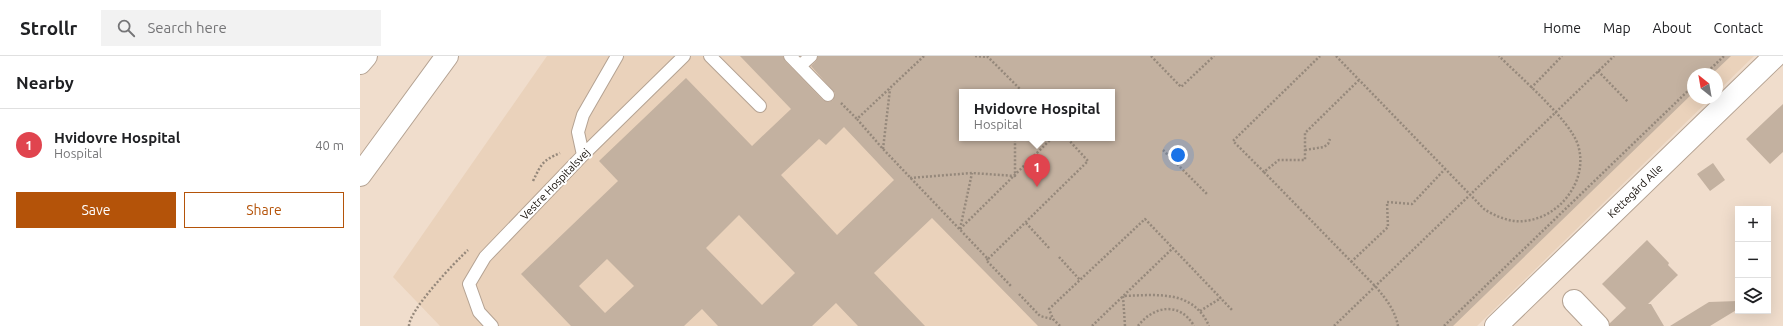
<!DOCTYPE html>
<html lang="en">
<head>
<meta charset="utf-8">
<style>
	:root { --surface:#fff; --page:#f2f2f2; --text:#202124; --muted:#757577; --line:#e0e0e0; --accent:#b45309 }
	body { margin:0; font-family:Ubuntu,sans-serif; background:var(--page); color:var(--text) }
	.controls { position:absolute; right:12px; bottom:12px; display:grid; overflow:hidden; border-radius:0px; box-shadow:0 4px 16px #0002 }
	.controls button { width:36px; height:36px; display:grid; place-items:center; padding:0; border:0; border-bottom:1px solid var(--line); background:var(--surface); color:var(--text); font:20px sans-serif }
	.compass { position:absolute; left:1327px; top:12px; width:36px; height:36px; border-radius:50%; background:var(--surface); box-shadow:0 4px 16px #0002; rotate:329deg }
	.you { position:absolute; left:818px; top:99px; width:14px; height:14px; margin:-10px; border:3px solid #fff; border-radius:50%; background:#1a73e8; box-shadow:0 0 0 6px #1a73e833 }
	.badge { display:grid; place-items:center; width:26px; height:26px; border-radius:50%; background:var(--accent); color:#fff; font-size:13px; font-weight:700 }
	.pin { position:absolute; translate:-50% -33px; filter:drop-shadow(0 1px 2px #0008) }
	.pin::after { content:''; position:absolute; top:21px; width:14px; height:12px; background:inherit; clip-path:polygon(0 0,100% 0,50% 100%) }
	.popup { position:absolute; left:599px; top:33px; width:156px; height:52px; box-sizing:border-box; display:grid; place-content:center; border-radius:0px; background:var(--surface); filter:drop-shadow(0 1px 3px #0005); font-size:13px; white-space:nowrap; color:var(--muted) }
	.popup b { font-size:15px; color:var(--text) }
	.popup::after { content:''; position:absolute; left:50%; top:100%; margin-left:-8px; border:8px solid transparent; border-top-color:var(--surface) }
	.list { margin:0; padding:0; list-style:none }
	h2 { display:flex; justify-content:space-between; align-items:center; height:52px; margin:0; padding:0 16px; font-size:17px }
	h2 small { font-size:13px; font-weight:400; color:var(--muted) }
	.list li { display:grid; grid-template-columns:26px 1fr auto; gap:12px; align-items:center; box-sizing:border-box; height:72px; padding:0 16px; border-top:1px solid var(--line) }
	.list b { display:block; font-size:15px; white-space:nowrap }
	.list p { margin:0; font-size:13px; white-space:nowrap; color:var(--muted) }
	.list em { font-size:13px; font-style:normal; color:var(--muted) }
	.actions { display:flex; gap:8px; padding:12px 16px }
	.actions a { flex:1; padding:9px 0; border:1px solid var(--accent); border-radius:0px; text-align:center; font-size:14px; color:var(--accent) }
	.actions .main { background:var(--accent); color:#fff }
	.icon { flex:none; width:22px; height:22px; fill:none; stroke:currentColor; stroke-width:2; stroke-linecap:round; stroke-linejoin:round }
	.map { position:relative; flex:none; width:1423px; height:270px; overflow:hidden }
	header { display:flex; align-items:center; gap:24px; box-sizing:border-box; height:56px; padding:0 20px; background:var(--surface); border-bottom:1px solid var(--line) }
	header strong { font-size:19px }
	nav { display:flex; gap:22px; margin-inline-start:auto; font-size:14px }
	.search { width:280px; height:36px; background:var(--page); display:flex; align-items:center; gap:10px; box-sizing:border-box; padding:0 14px; border-radius:0px; color:var(--muted); font-size:15px }
	main { display:flex }
	aside { flex:1; background:var(--surface) }
	.map>svg:first-child { display:block }
	.built { fill:#ead2bb; fill-rule:evenodd }
	.building { fill:#c3b1a0; fill-rule:evenodd }
	.lines { fill:none; stroke-linecap:round; stroke-linejoin:round }
	.service-casing { stroke:#b4a292; stroke-width:14 }
	.minor-casing { stroke:#b4a292; stroke-width:24 }
	.tertiary-casing { stroke:#b4a292; stroke-width:24 }
	.motorway-casing { stroke:#b4a292; stroke-width:24 }
	.path { stroke:#95887b; stroke-width:2.5; stroke-dasharray:2 2; stroke-linecap:butt }
	.service { stroke:#fff; stroke-width:12 }
	.minor { stroke:#fff; stroke-width:22 }
	.tertiary { stroke:#fff; stroke-width:22 }
	.motorway { stroke:#fff; stroke-width:22 }
	.labels { text-anchor:middle; dominant-baseline:central; stroke-width:4; stroke-linejoin:round; paint-order:stroke }
	.street-label { font-size:11px; fill:#130d07; stroke:#fff }
</style>
</head>
<body>
<header>
<strong>Strollr</strong>
<div class="search"><svg class="icon" aria-label="search" viewBox="0 0 24 24"><circle cx="10" cy="10" r="6"/><path d="M15 15l6 6"/></svg>Search here</div>
<nav><a>Home</a><a>Map</a><a>About</a><a>Contact</a></nav>
</header>
<main>
<aside>
<h2>Nearby<small></small></h2>
<ul class="list">
<li><span class="badge" style="background:#e0444e">1</span><div><b>Hvidovre Hospital</b><p>Hospital</p></div><em>40 m</em></li>
</ul>
<div class="actions"><a class="main">Save</a><a>Share</a></div>
</aside>
<div class="map">
<svg width="1423" height="270" viewBox="0 0 1423 270">
	<rect width="100%" height="100%" fill="#f0ddcc"/>
	<path class="built" d="M187 0H1394L1357 36V18H1333V42H1351L1117 270H80L33 221ZM602 36H752V82H602Z"/>
	<path class="building" d="M380 0H423L425 5 463 44 469 46 473 44 475 37 451 10 456 5 458 0H1371L1352 18H1333V37L1093 270H678L572 162 514 217 565 270H498L476 247 452 270H358L342 253 324 270H211L161 218 258 125 239 105 326 22 392 90 431 53ZM602 36H752V82H602ZM484 71 534 124 477 179 421 119 459 83 466 89ZM379 159 435 217 402 249 346 192ZM247 203 274 230 245 257 219 230Z
		M1423 48V96L1410 108 1386 83Z
		M1353 107 1365 124 1350 135 1337 118Z
		M1287 184 1309 207 1308 209 1318 219 1288 248H1291L1304 270H1250V267L1266 252 1242 228Z
		M1378 245V253L1350 270H1310L1349 246Z"/>
	<g class="lines">
		<g class="service-casing">
			<path id="service" d="M350 0 400 50
				M430 0 468 39
				M440 10 451 0
				M223 99 218 76 223 59 257 0
				M132 270 119 256 109 228 125 201 223 99 324 0"/>
		</g>
		<g class="minor-casing">
			<path id="minor" d="M1214 245 1238 270"/>
		</g>
		<g class="tertiary-casing">
			<path id="tertiary" d="M1136 270 1415 0"/>
		</g>
		<g class="motorway-casing">
			<path id="motorway" d="M0 7 6 0
				M0 119 87 0"/>
		</g>
		<path class="path" d="M564 0 497 63 523 93 628 203 728 105 707 82
			M615 0 628 1
			M627 0 663 36
			M791 0 821 31 854 0
			M976 0 1124 153C1135 160 1151 167 1164 165 1200 162 1229 124 1218 89 1210 64 1159 20 1139 0
			M1238 15 1268 46
			M1345 18 1364 0
			M999 24 945 77V104H919L904 116 1016 231C1026 243 1035 254 1038 270
			M1171 32 1202 0
			M481 47 497 63
			M523 93 530 33
			M803 94 848 139
			M945 94 964 91 968 88 970 83
			M904 116 873 85 960 0
			M550 122 612 117 655 120V82
			M173 125C182 107 182 105 200 97
			M666 167 690 193
			M600 173 692 82
			M600 173 612 117
			M699 201 720 224
			M628 203 626 204 651 230
			M991 206 1028 171 1027 146 1052 148 1085 113
			M659 238 680 260 692 263
			M840 255 861 242
			M49 270C49 254 95 206 108 194
			M700 270 693 263 689 253 785 163 872 254
			M732 270 813 192
			M765 270 763 240C796 239 833 233 849 270
			M778 270C793 250 820 245 834 270
			M974 270 1254 0
			M1084 270 1333 30"/>
		<use href="#service" class="service"/>
		<use href="#minor" class="minor"/>
		<use href="#tertiary" class="tertiary"/>
		<use href="#motorway" class="motorway"/>
	</g>
	<g class="labels">
		<g class="street-label">
			<text transform="translate(195 128) rotate(-46)">Vestre Hospitalsvej</text>
			<text transform="translate(1275 135) rotate(-44)">Kettegård Alle</text>
		</g>
	</g>
</svg>
<div class="controls">
<button>+</button>
<button>−</button>
<button><svg class="icon" aria-label="layers" viewBox="0 0 24 24"><path d="M12 4l9 5-9 5-9-5zM3 14l9 5 9-5"/></svg></button>
</div>
<svg class="compass" viewBox="-18 -18 36 36"><path d="M0-13l5 13h-10z" fill="#e53935"/><path d="M0 13l5-13h-10z" fill="#757577"/></svg>
<div class="you"></div>
<div class="pin badge" style="left:677px;top:131px;background:#e0444e">1</div>
<div class="popup"><b>Hvidovre Hospital</b>Hospital</div>
</div>
</main>
</body>
</html>
